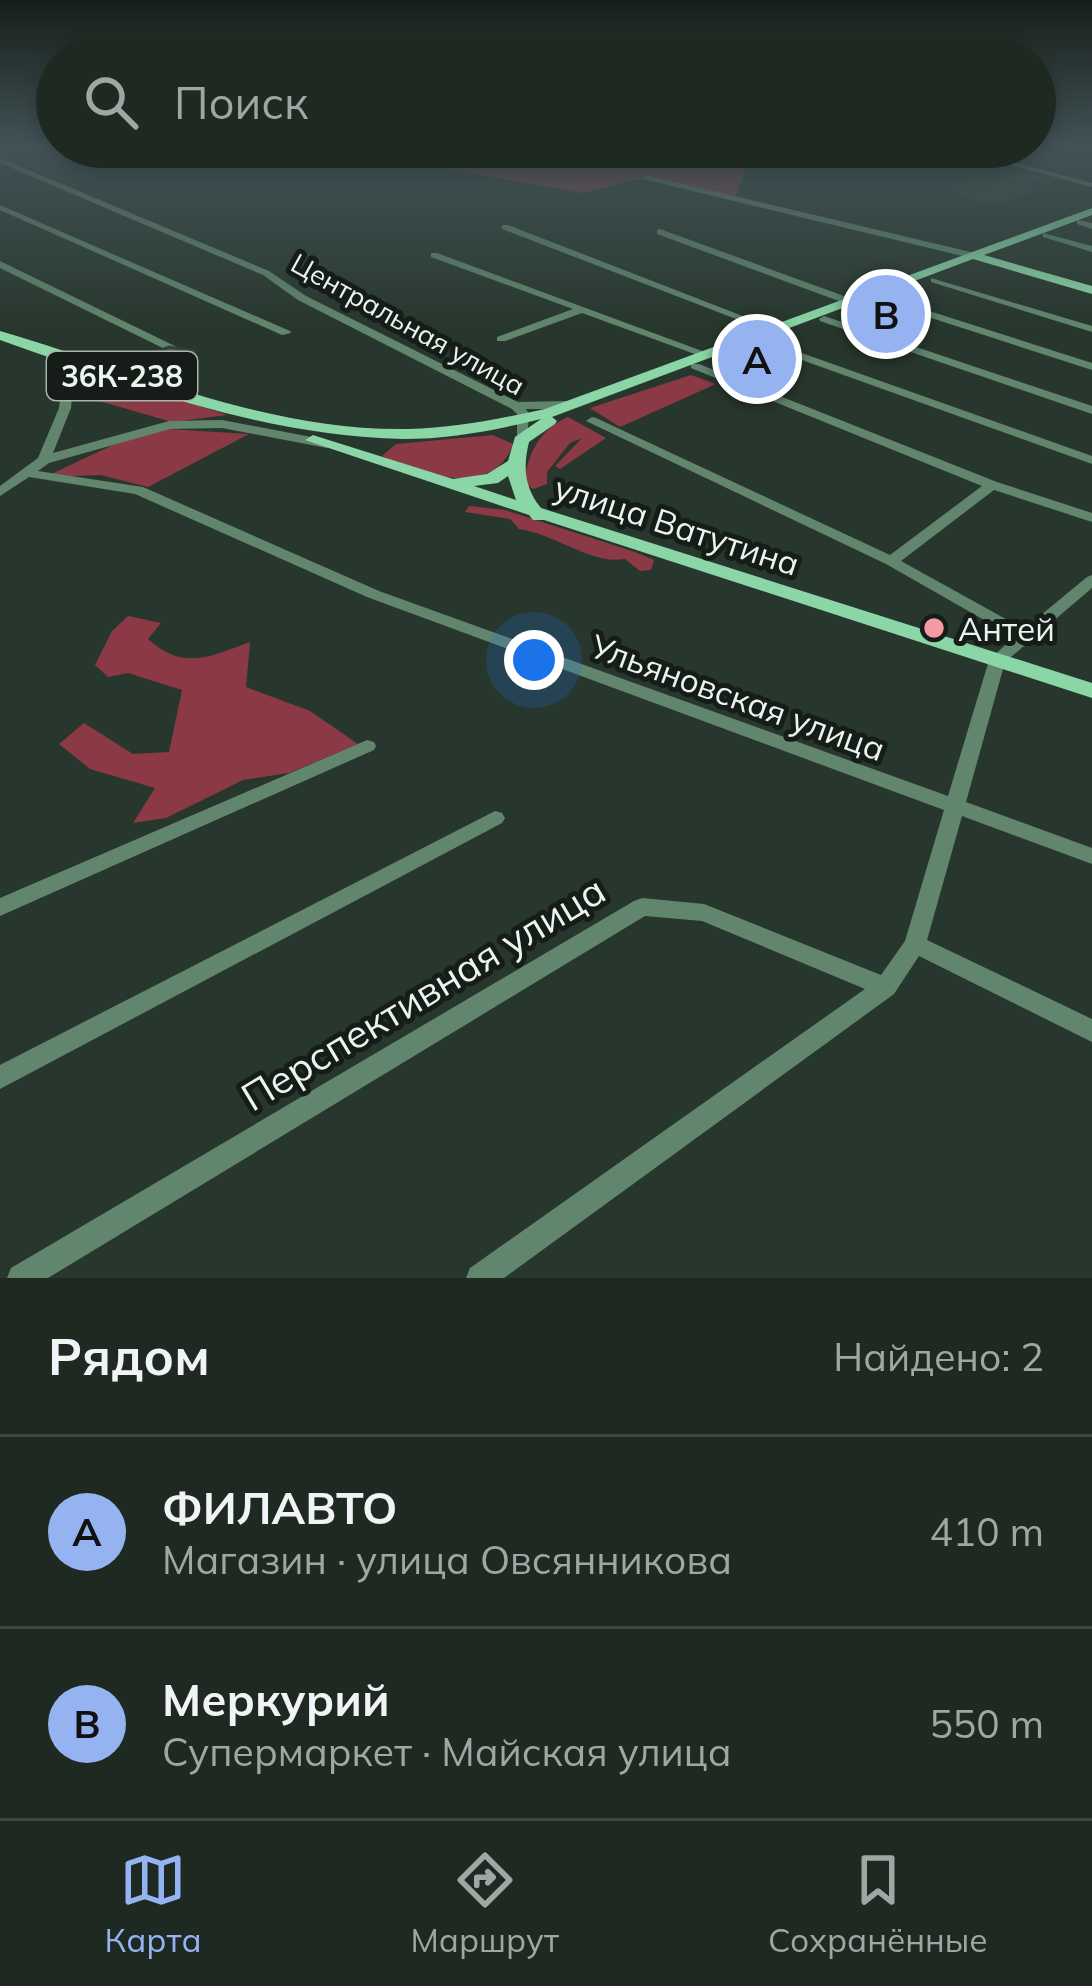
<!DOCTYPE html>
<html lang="ru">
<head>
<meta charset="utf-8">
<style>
	:root { --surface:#1e2922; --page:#26312a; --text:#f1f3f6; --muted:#a1a6a5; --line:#3c4540; --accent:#95b2f1 }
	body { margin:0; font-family:Mulish,sans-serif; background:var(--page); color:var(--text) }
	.you { position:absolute; left:534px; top:660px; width:42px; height:42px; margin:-30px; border:9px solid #fff; border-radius:50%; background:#1a73e8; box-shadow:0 0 0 18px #1a73e833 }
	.badge { display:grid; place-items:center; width:78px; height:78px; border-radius:50%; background:var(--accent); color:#111; font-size:39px; font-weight:700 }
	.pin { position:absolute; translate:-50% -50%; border:6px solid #fff; box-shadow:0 3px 12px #0006 }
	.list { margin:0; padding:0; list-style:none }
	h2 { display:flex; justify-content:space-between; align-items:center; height:156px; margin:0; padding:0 48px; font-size:51px }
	h2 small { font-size:39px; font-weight:400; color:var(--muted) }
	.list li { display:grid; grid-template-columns:78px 1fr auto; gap:36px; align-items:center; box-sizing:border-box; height:192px; padding:0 48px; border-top:3px solid var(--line) }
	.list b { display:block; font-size:45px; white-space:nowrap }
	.list p { margin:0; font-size:39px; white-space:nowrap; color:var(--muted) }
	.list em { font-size:39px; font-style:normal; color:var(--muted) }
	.icon { flex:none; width:66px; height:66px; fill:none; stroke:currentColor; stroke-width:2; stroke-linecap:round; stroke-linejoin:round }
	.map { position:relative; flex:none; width:1092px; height:1278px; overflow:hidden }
	.search { position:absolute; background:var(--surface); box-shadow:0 6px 18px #0003; left:36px; right:36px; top:36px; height:132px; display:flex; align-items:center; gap:30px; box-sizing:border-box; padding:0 42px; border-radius:66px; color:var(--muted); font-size:45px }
	.sheet { height:540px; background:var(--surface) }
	nav { display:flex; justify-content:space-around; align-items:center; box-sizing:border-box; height:168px; border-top:3px solid var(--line); background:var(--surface); font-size:33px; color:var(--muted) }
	nav a { display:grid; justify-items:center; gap:6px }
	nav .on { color:var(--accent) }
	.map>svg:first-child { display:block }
	.built { fill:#2d4235 }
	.green { fill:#8b3945 }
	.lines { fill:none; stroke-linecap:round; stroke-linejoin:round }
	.minor { fill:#61856d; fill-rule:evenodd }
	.major { fill:#8ad6a6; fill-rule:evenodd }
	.wall { fill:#414f46 }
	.shaded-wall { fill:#354039 }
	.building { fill:#4c5c51; stroke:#354039; stroke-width:3 }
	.poi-dot { fill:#f49aa3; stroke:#161d18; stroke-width:4.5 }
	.labels { text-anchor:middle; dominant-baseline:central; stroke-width:10; stroke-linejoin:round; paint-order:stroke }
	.far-street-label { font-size:27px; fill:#ebf4ee; stroke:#161d18 }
	.shield { fill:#161d18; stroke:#abb4ae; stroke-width:3 }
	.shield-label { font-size:30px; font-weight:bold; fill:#ebf4ee }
	.street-label { font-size:33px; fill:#ebf4ee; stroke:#161d18 }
	.poi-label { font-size:33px; fill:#ebf4ee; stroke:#161d18; text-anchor:start }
	.near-street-label { font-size:39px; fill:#ebf4ee; stroke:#161d18 }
</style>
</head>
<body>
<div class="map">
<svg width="1092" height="1278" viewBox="0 0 1092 1278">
	<rect width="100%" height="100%" fill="#28372d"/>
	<path class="built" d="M1011 169 1046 178 1027 183 1040 188 998 205 973 200 953 187Z"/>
	<path class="green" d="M323 147H755L735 197 650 176 583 193Z
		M77 366 227 415 172 422 89 398Z
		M691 375 716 384 620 427 590 408Z
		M568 417 606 438 560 469 555 466 582 438 570 443 547 472V484L533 489 524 483C528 453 539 430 568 417Z
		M168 429 249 434 148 487 101 475 45 477 136 434Z
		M493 435 513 444C495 498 421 477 382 456L396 444Z
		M469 506 505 510 635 552 654 560 651 570 640 571 625 559C591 565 556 534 519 529L510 519 465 512Z
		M128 616 161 623 148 639C183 671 210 657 250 642L246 687 310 711 358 744 289 773 243 780 166 818 133 823 155 788 90 769 59 744 84 723 133 754 169 752 182 690 128 673 108 677 95 665 112 631Z"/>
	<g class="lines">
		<path class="minor" d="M944 147H956L1092 183V187Z
			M0 158 269 271 306 296 518 402 569 401 575 405 569 409H526L529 414 527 440 525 443H517V414L512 409 298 300 263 275 0 163Z
			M646 175 975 253 980 256 975 259 643 179Z
			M0 205 290 331 291 333 282 335 0 210Z
			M1077 220 1092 223V229L1077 224Z
			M502 225H508L779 330 770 332 502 229Z
			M660 229 855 300 856 302 847 304 657 234V230Z
			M1043 233 1092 246V252L1043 237Z
			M431 253H437L713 355 703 357 582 313 505 341H497V337L573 309 431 257Z
			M0 261 183 350 184 352 175 354 0 268Z
			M931 278 1092 326V332L931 282Z
			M923 309 1092 363V370L919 314V310Z
			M824 316 1092 406V414L820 321 819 319Z
			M757 340H765L1092 456V464L757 344Z
			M65 357 75 359 71 408 53 453 169 421 222 420 327 440 333 444 327 448 222 428 170 429 49 463 38 471 143 487 379 591 948 796 989 660 1014 637 886 564 586 421 592 417 596 418 890 555 982 486 691 368V364H699L997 482 1092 513V522L994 490 901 561 1024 629 1087 577 1092 575V588L1005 662 966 802 1092 848V864L962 816 927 940 1092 1019V1042L919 956 894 994 504 1278H466L470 1268 865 989 702 921 645 916 48 1278H7L11 1268 634 901 642 898 704 904 881 975 905 941 944 810 367 597 135 494 29 477 0 496V486L38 458 59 408Z
			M367 740 374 742 376 746 374 750 0 916V898Z
			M495 811 502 813 505 818 502 823 0 1089V1065Z"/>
		<path class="major" d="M1092 208V215L984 255 1092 286V294L973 259 552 417 557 421 555 424 529 442C523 467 524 487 541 508L1092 683V698L544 520H533L529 515 305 440 313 435 319 437 453 479 487 474 508 461 515 437 541 419C496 430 450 439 403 439 263 436 131 386 0 340V331C135 370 265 432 409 429 455 428 499 419 545 409ZM508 476 516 500 474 486 498 483Z"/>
	</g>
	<path class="wall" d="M193 351 195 361 174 370 156 363 154 353Z"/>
	<path class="shaded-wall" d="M193 351 195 361 174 370 171 359Z"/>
	<path class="building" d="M169 347 193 351 171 359 154 353Z"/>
	<linearGradient id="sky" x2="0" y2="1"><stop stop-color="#161e19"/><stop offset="0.45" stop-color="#425357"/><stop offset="1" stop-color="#425357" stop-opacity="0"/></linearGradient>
	<rect width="1092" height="326" fill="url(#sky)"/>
	<circle class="poi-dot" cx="934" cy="628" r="12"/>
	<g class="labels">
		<g class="far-street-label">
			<text transform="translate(408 324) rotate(29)">Центральная улица</text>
		</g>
		<rect class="shield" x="47" y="352" width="150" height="48" rx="9"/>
		<g class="shield-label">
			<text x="122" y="376">36К-238</text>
		</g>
		<g class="street-label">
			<text transform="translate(677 525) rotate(18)">улица Ватутина</text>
			<text transform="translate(738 697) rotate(20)">Ульяновская улица</text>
		</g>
		<g class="poi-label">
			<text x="958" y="628">Антей</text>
		</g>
		<g class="near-street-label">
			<text transform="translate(423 993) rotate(-31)">Перспективная улица</text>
		</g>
	</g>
</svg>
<div class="you"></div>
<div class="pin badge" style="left:757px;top:359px">A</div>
<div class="pin badge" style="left:886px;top:314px">B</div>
<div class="search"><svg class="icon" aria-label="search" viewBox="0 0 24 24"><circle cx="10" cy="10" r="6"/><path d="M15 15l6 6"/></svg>Поиск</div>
</div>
<section class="sheet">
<h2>Рядом<small>Найдено: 2</small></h2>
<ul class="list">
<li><span class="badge">A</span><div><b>ФИЛАВТО</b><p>Магазин · улица Овсянникова</p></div><em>410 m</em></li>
<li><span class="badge">B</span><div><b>Меркурий</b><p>Супермаркет · Майская улица</p></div><em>550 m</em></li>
</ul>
</section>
<nav>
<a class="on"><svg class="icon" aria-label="map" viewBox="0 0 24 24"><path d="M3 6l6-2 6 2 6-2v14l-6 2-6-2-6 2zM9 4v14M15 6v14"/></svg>Карта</a>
<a><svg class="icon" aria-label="directions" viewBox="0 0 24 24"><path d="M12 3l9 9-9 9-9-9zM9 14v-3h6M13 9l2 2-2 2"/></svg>Маршрут</a>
<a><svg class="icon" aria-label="saved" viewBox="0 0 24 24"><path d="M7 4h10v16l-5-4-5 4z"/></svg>Сохранённые</a>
</nav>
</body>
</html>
